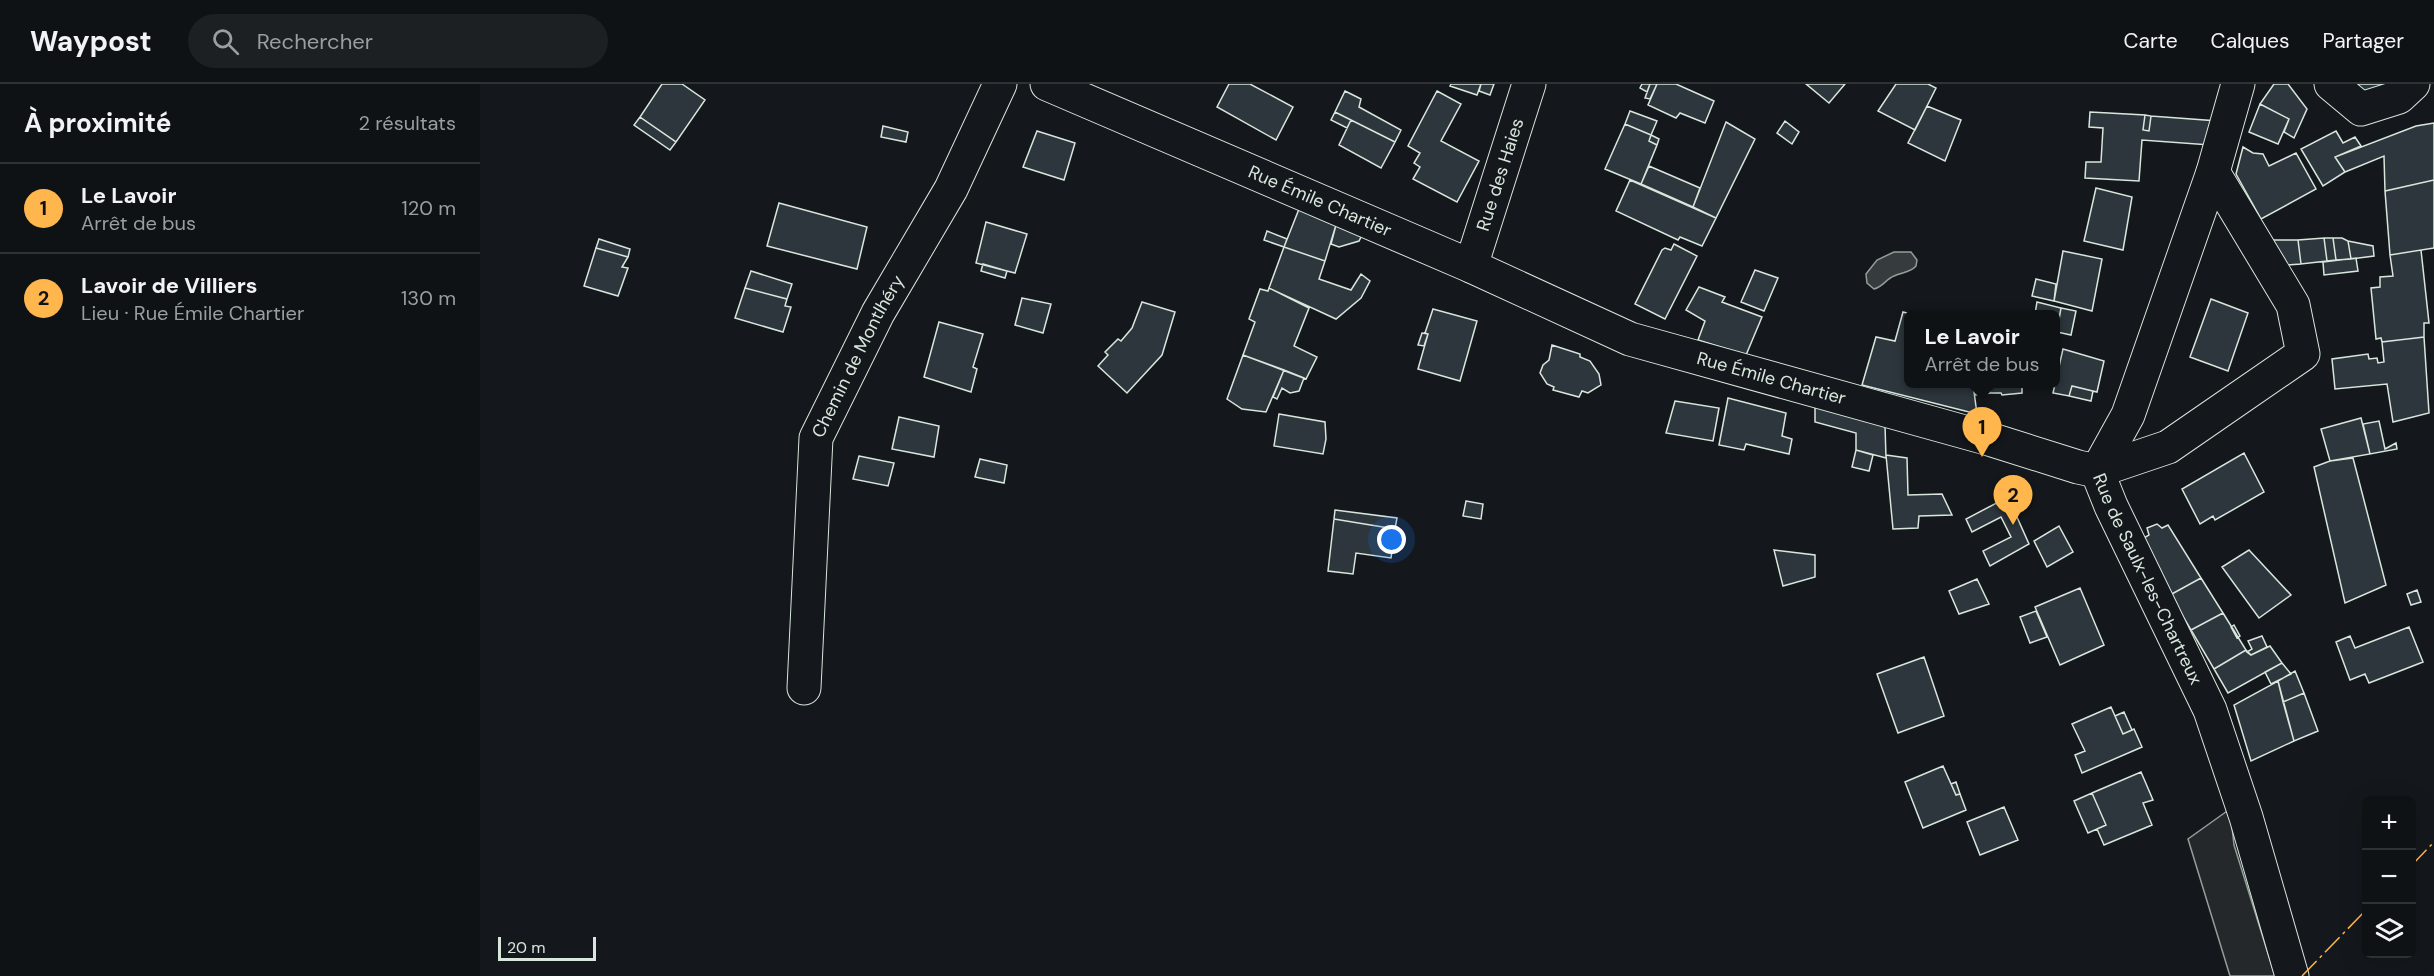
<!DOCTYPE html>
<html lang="fr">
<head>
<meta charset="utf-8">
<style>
	:root { --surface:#0f1215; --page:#1d2022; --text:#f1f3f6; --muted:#9b9ea0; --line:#2f3234; --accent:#ffb74d }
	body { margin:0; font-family:"DM Sans",sans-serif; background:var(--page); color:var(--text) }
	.controls { position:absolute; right:18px; bottom:18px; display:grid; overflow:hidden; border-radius:9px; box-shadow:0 6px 24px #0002 }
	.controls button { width:54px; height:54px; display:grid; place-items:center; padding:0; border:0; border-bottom:2px solid var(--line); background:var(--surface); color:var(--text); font:30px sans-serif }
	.scale { position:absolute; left:18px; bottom:15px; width:98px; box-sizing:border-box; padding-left:6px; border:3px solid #d8e6dc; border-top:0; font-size:16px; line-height:21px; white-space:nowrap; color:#d8e6dc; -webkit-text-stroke:4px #14181c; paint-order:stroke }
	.you { position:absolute; left:912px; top:456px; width:21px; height:21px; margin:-15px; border:4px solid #fff; border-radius:50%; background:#1a73e8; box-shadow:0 0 0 9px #1a73e833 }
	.badge { display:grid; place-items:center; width:39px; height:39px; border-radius:50%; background:var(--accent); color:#111; font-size:20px; font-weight:700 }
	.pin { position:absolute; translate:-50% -50px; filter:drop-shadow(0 2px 3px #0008) }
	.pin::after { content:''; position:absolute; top:32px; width:21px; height:18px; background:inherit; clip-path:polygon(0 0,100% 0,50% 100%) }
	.popup { position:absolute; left:1424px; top:226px; width:156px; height:78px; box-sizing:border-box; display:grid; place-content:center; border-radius:9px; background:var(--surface); filter:drop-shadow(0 2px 4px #0005); font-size:20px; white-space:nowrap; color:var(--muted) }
	.popup b { font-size:22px; color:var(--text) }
	.popup::after { content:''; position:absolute; left:50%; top:100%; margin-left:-12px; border:12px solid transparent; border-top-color:var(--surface) }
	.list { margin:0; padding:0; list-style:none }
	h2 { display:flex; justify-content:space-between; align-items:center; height:78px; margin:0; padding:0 24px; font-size:26px }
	h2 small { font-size:20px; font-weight:400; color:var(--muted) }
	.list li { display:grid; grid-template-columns:39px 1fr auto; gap:18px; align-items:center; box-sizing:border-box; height:90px; padding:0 24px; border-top:2px solid var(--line) }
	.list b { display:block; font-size:22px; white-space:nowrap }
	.list p { margin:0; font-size:20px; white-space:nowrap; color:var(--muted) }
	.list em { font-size:20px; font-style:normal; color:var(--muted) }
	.icon { flex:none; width:33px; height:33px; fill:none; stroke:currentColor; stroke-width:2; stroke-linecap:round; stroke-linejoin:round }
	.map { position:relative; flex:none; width:1954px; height:892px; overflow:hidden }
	header { display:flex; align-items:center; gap:36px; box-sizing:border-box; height:84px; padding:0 30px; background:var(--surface); border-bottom:2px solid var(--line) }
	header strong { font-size:28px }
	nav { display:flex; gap:33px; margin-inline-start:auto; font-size:21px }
	.search { width:420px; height:54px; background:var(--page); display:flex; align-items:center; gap:15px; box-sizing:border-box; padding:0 21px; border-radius:33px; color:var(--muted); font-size:22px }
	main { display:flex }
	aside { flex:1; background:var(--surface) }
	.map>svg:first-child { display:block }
	.parking { fill:#24282b; stroke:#939e99; stroke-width:1.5 }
	.water { fill:#363b3e; stroke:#939e99; stroke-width:1.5 }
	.building { fill:#2c363c; stroke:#d8e6dc; stroke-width:1.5 }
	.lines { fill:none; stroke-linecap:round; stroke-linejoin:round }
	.minor-casing { stroke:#d8e6dc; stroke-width:35 }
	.minor { stroke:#14181c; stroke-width:33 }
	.power { stroke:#ffb74d; stroke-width:1.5; stroke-dasharray:21 4.5 3 4.5; stroke-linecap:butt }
	.labels { text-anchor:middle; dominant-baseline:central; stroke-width:4.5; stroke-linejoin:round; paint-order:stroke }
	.street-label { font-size:18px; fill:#d8e6dc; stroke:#14181c }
</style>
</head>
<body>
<header>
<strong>Waypost</strong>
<div class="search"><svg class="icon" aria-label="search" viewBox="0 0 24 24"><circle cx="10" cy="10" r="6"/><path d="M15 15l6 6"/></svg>Rechercher</div>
<nav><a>Carte</a><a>Calques</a><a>Partager</a></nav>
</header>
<main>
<aside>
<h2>À proximité<small>2 résultats</small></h2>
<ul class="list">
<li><span class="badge">1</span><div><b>Le Lavoir</b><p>Arrêt de bus</p></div><em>120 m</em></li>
<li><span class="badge">2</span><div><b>Lavoir de Villiers</b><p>Lieu · Rue Émile Chartier</p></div><em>130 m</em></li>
</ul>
</aside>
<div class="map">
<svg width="1954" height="892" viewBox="0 0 1954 892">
	<rect width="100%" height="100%" fill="#14181c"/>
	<path class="parking" d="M1750 725 1754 761 1795 892H1750L1708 755Z"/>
	<path class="water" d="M1414 168H1431L1437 176 1436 182C1430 189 1422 188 1414 192 1406 195 1403 203 1394 205L1387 199 1386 190 1397 176Z"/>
	<path class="building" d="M182 0H202L225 16 196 58 160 33Z
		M749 0H770L813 23 796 56 737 23Z
		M971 0H1001L997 11 970 2Z
		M1001 0H1014L1010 11 999 7Z
		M1162 0H1170L1167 8 1160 4Z
		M1170 0H1177L1170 15 1165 14Z
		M1177 0H1196L1234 17 1225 39 1200 29 1196 34 1168 21Z
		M1326 0H1365L1349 19Z
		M1416 0H1448L1456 4 1435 46 1398 27Z
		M1794 0H1808L1827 25 1814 54 1804 48 1809 35 1780 20Z
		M1868 0H1903L1881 15Z
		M865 7 881 15 879 23 921 46 915 58 855 28Z
		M957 7 981 20 961 57 999 77 977 118 933 95 940 83 934 79 940 69 928 62Z
		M1780 20 1809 35 1798 60 1769 48Z
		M1447 22 1481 36 1465 77 1428 59Z
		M1150 27 1177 37 1171 51 1145 40Z
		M855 28 871 36 867 44 851 36Z
		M1610 28 1665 31 1663 46 1669 47 1671 32 1738 37 1730 61 1662 56 1659 97 1605 94 1606 78H1621L1623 44 1609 43Z
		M1665 31 1671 32 1669 47 1663 46Z
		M160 33 196 58 190 66 154 41Z
		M871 36 915 58 901 84 859 61Z
		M1305 37 1319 48 1312 60 1297 49Z
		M1246 38 1275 55 1236 134 1213 123Z
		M1954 39V96L1905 107 1904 72 1865 88 1855 73 1936 42Z
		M1145 40 1171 51 1169 57 1177 61 1161 100 1125 85Z
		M403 42 428 48 426 58 401 53Z
		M557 47 595 59 584 96 543 83Z
		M1856 47 1863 59 1875 53 1881 62 1855 73 1865 88 1843 102 1821 65Z
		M1171 51 1179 55 1177 61 1169 57Z
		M1763 63 1773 69 1783 70 1789 82 1816 69 1836 105 1781 135 1756 90Z
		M1169 82 1220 104 1213 123 1161 100Z
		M1150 96 1236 134 1222 162 1200 153 1198 156 1136 127Z
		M1954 96V164L1910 171 1905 107Z
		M1616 104 1652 113 1643 166 1604 157Z
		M299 119 387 143 377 185 287 162Z
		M819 125 856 141 845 177 804 163Z
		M506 138 547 150 535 189 496 179Z
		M856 141 882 151 879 157 859 163 851 160Z
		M787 147 807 155 804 163 784 156Z
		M1844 154H1853L1856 176 1847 177Z
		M1844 154 1847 177 1821 180 1818 156Z
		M1853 154H1862L1868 157 1871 175 1856 176Z
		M119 155 150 165 148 173 116 164Z
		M1793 156H1818L1821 180 1807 181Z
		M1868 157 1893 162 1894 172 1871 175Z
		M1194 160 1217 172 1185 235 1155 220 1182 166 1185 164 1191 166Z
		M804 163 845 177 839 195 871 206 881 190 890 197 881 214 856 235 789 204Z
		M116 164 148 173 142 183 148 184 138 212 104 202Z
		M1941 166 1949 239H1944V253L1902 258 1901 254 1896 255 1891 204 1900 203V193L1913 192 1910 171Z
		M1583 167 1622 175 1612 227 1574 217Z
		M1876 174 1878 187 1844 191 1843 178Z
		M503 180 527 187 525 194 501 187Z
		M1275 186 1298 194 1284 227 1261 218Z
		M271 187 312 200 307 215 265 204Z
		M1556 195 1576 200 1574 217 1552 212Z
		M1219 203 1245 213 1242 218 1282 233 1266 271 1218 256 1225 237 1206 226Z
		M265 204 307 215 305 222 311 223 303 248 255 234Z
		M789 204 829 224 814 262 837 273 826 295 763 271 775 238 769 235 780 205 788 207Z
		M542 214 571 220 563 249 535 241Z
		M1731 215 1768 229 1748 287 1710 273Z
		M662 218 695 228 682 271 647 309 618 282 628 271 625 268 638 255 641 257 652 244Z
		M1557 218 1581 224 1579 235 1576 234V230H1555Z
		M1581 224 1596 227 1591 251 1577 248Z
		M953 225 997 237 980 297 938 285 948 250 945 249Z
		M1423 228 1431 230H1428V300H1493L1497 330 1382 301 1396 253 1415 257Z
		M459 238 503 250 493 283 497 285 491 308 444 293Z
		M942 249 948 250 944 262 938 261Z
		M1944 253 1949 329 1913 338 1907 300 1855 305 1852 275 1888 270 1889 275 1897 274 1898 279 1904 278 1902 258Z
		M1072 261 1100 270V273L1110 277 1119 290 1121 301 1108 309 1102 307 1099 313 1073 306 1074 303 1067 300 1060 289 1063 281 1069 276Z
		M1583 265 1624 277 1617 308 1592 302 1589 312 1573 309Z
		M763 271 804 286 786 328 762 325 747 315Z
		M804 286 824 294 819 307 810 309 802 304 797 315 793 313Z
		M1493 300H1509L1510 309 1495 311Z
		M1509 300H1542V309L1522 311 1521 309H1510Z
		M1592 302 1613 307 1611 317 1589 312Z
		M1248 314 1306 329 1302 352 1312 355 1309 370 1266 360 1264 366 1239 361Z
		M1195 317 1239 324 1233 357 1186 349Z
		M1335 322 1405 341 1406 374 1376 366V349L1335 338Z
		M799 330 845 338 846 355 843 370 794 362Z
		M419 333 459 342 454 373 412 365Z
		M1881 334 1890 370 1850 377 1841 345Z
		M1899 337 1905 365 1916 359 1917 365 1890 370 1883 340Z
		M1376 366 1393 371 1389 387 1372 383Z
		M1764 369 1784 408 1735 436 1733 432 1720 440 1702 405Z
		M1406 371 1427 374 1428 411 1462 410 1472 431 1439 432 1438 444 1413 445Z
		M379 372 414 379 408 402 373 395Z
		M1873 374 1906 501 1865 519 1834 383 1850 377Z
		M500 375 527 381 524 399 495 393Z
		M1528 413 1549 460 1510 482 1503 467 1531 453 1521 433 1492 448 1486 435Z
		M986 417 1003 420 1001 435 983 432Z
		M855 426 917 434 915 445 854 435Z
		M854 435 915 445 911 474 876 469 873 490 848 487Z
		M1677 440 1682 444 1688 441 1721 494 1690 511 1659 457 1669 451 1667 444Z
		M1579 442 1593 468 1567 483 1554 457Z
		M1294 466 1335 471V493L1303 502Z
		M1769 466 1811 511 1779 534 1742 483Z
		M1721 494 1743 529 1711 546 1690 511Z
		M1497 495 1509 520 1479 530 1469 507Z
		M1600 504 1624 561 1580 581 1555 523Z
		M1937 506 1941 518 1931 521 1927 510Z
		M1556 527 1567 553 1550 559 1540 533Z
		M1743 529 1766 566 1734 585 1711 546Z
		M1754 541 1760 552 1757 554 1751 543Z
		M1929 543 1943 578 1889 599 1885 590 1870 596 1856 558 1870 552 1875 564Z
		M1782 552 1787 563 1771 571 1767 568 1772 565 1768 557Z
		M1790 562 1802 579 1748 609 1734 585 1766 566 1771 571Z
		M1444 573 1464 632 1418 649 1397 590Z
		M1802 579 1811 590 1791 600 1785 588Z
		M1815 587 1824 609 1803 618 1798 597Z
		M1798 597 1814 657 1771 677 1754 621Z
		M1824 609 1838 647 1814 657 1803 618Z
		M1631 623 1643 650 1654 645 1662 663 1602 689 1595 671 1605 667 1592 640Z
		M1644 628 1652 646 1643 650 1635 632Z
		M1463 682 1476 711 1480 710 1486 726 1443 744 1425 698Z
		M1661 688 1673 716 1663 719 1672 741 1624 761 1617 745 1626 741 1612 709Z
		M1476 698 1480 710 1476 711 1471 700Z
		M1612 709 1626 741 1608 749 1594 717Z
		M1524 723 1538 756 1500 771 1487 738Z"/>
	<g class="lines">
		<g class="minor-casing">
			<g id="minor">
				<path id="s1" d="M567 0 991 182 1150 255 1506 354 1598 383 1617 387 1688 363 1823 270 1813 221 1733 88"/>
				<path id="s2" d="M1758 0 1733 88 1648 331 1617 387 1631 422 1730 626 1766 733 1812 892"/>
				<path d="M1851 0 1881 25 1919 13 1933 0"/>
				<path id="s3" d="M991 182 1049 0"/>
				<path id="s4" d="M324 604 336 354 398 229 471 105 520 0"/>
			</g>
		</g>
		<use href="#minor" class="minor"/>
		<path class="power" d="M1932 781 1954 758
			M1822 892 1886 826"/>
	</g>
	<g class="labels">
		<g class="street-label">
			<text stroke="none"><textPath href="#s3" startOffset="96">Rue des Haies</textPath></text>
			<text stroke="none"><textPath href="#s1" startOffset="297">Rue Émile Chartier</textPath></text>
			<text stroke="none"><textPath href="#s4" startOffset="342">Chemin de Montlhéry</textPath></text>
			<text stroke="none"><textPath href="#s1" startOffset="783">Rue Émile Chartier</textPath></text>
			<text stroke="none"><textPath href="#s2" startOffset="532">Rue de Saulx-les-Chartreux</textPath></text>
		</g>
	</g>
</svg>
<div class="controls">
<button>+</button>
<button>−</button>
<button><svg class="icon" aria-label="layers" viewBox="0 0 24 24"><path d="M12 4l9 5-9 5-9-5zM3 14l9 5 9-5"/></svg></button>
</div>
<div class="scale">20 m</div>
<div class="you"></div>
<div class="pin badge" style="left:1502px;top:373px">1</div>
<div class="popup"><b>Le Lavoir</b>Arrêt de bus</div>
<div class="pin badge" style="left:1533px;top:441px">2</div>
</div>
</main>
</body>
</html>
